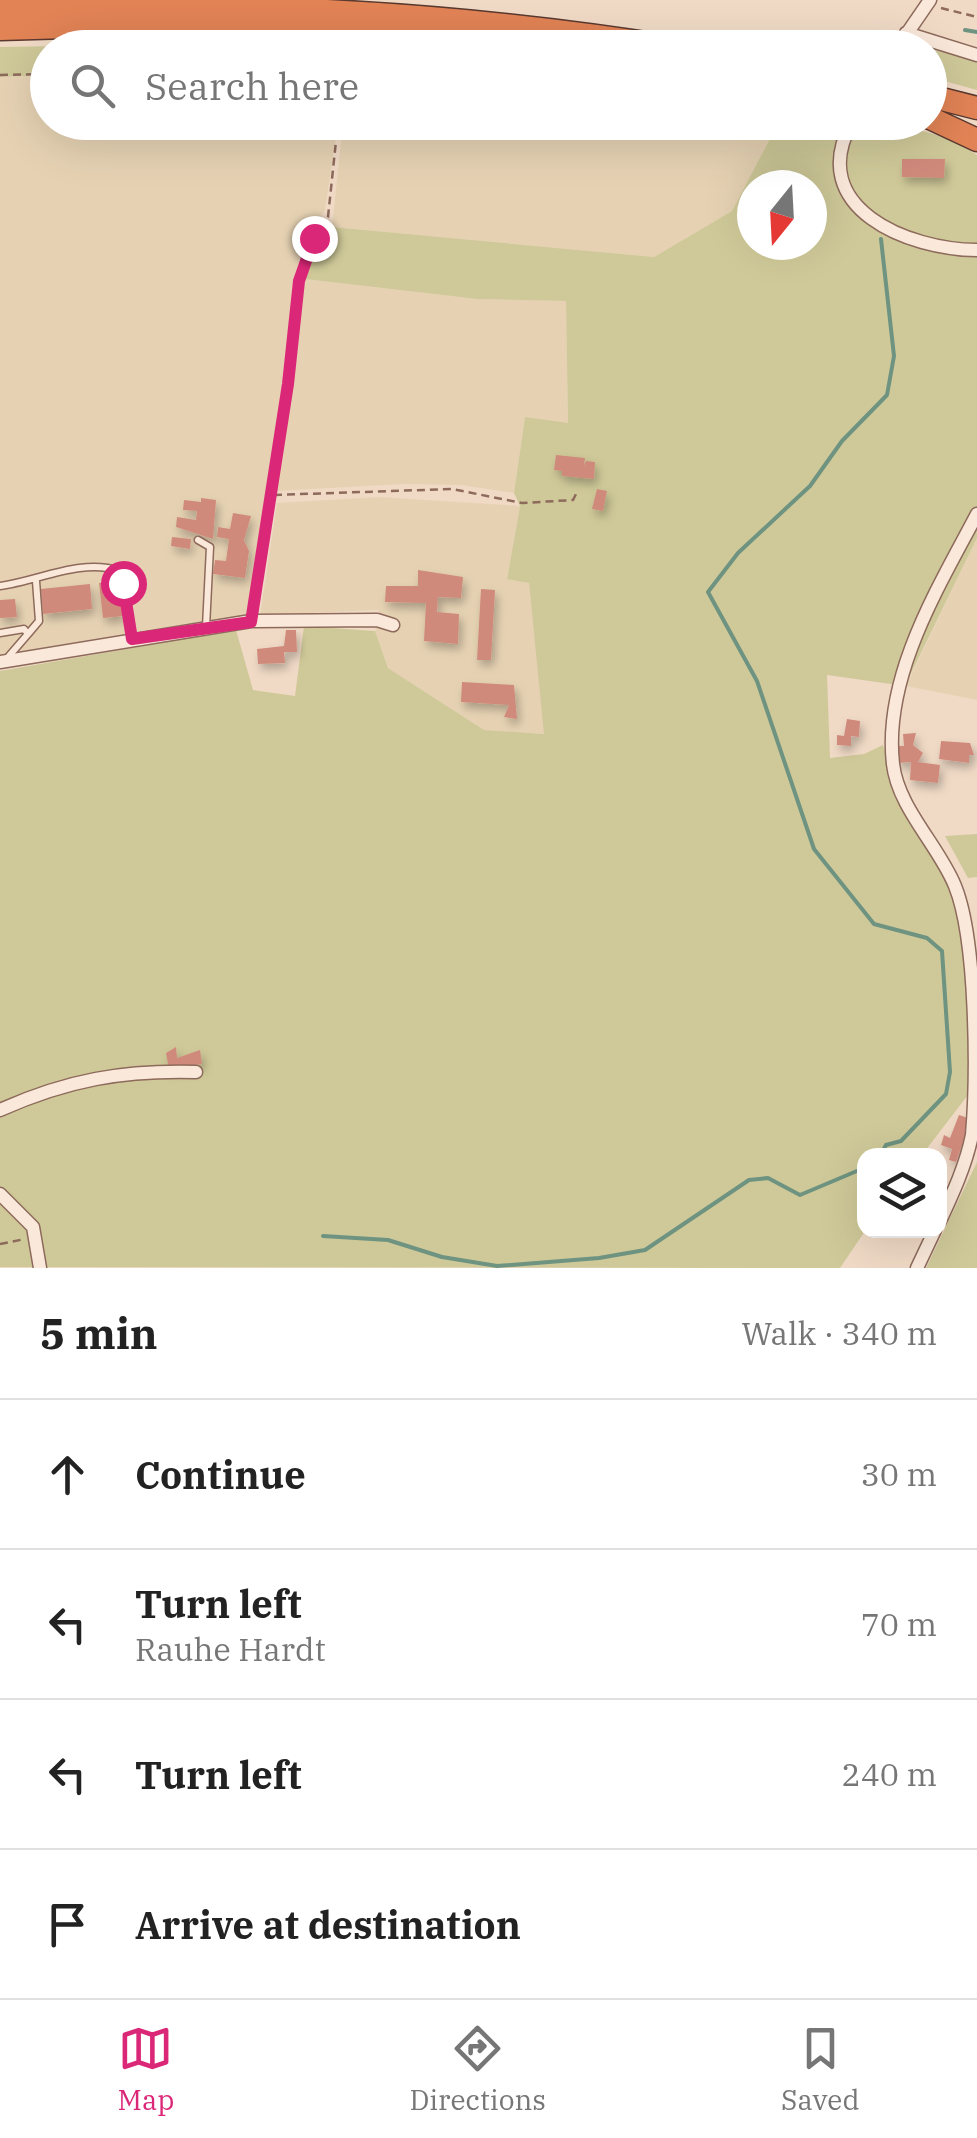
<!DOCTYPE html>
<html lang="en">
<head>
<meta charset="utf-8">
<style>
	:root { --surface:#fff; --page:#f6f6f6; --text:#222; --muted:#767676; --line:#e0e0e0; --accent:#db2777 }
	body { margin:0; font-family:"IBM Plex Serif",serif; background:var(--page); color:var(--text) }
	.controls { position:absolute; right:30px; bottom:30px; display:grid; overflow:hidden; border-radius:20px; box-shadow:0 10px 40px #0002 }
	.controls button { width:90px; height:90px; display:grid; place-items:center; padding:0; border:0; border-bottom:2px solid var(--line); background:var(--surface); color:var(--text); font:50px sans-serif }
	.compass { position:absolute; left:737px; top:170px; width:90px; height:90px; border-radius:50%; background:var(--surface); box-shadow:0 10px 40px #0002; rotate:198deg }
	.stop { position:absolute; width:30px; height:30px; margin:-22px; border:8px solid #db2777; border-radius:50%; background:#fff }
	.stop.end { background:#db2777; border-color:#fff; box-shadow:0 2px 10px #0008 }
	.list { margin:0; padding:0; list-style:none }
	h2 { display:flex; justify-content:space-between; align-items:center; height:130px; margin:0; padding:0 40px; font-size:42px }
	h2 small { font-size:32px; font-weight:400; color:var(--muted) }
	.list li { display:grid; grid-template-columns:65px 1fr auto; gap:30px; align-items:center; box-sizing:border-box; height:150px; padding:0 40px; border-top:2px solid var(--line) }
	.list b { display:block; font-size:38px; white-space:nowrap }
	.list p { margin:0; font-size:32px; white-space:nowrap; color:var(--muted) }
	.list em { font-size:32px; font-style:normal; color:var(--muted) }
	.icon { flex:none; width:55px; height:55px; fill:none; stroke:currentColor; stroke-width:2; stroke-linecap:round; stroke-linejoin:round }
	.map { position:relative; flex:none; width:977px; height:1268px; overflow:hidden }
	.search { position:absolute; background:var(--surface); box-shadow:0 10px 40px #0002; left:30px; right:30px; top:30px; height:110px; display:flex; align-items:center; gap:25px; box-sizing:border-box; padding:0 35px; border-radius:55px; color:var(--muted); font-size:38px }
	.sheet { height:730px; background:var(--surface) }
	nav { display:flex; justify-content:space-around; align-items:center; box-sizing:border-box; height:140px; border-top:2px solid var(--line); background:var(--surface); font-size:28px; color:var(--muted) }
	nav a { display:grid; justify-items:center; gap:5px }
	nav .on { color:var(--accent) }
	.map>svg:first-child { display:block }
	.farmland { fill:#e6d2b3 }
	.green { fill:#cfc999; fill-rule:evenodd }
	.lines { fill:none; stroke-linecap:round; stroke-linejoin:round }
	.stream { stroke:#6e9381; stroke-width:4 }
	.building { fill:#d08a7b; filter:url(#shadow) }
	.service-casing { stroke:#8d6a5b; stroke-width:9 }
	.minor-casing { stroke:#8d6a5b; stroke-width:15 }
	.motorway-casing { stroke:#5a392f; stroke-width:25 }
	.path { stroke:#8d6a5b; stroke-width:2.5; stroke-dasharray:8 5; stroke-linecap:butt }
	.service { stroke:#fae9da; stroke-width:6 }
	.minor { stroke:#fae9da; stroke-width:12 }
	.motorway { stroke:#e18355; stroke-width:22 }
	.route { stroke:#db2777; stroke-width:12 }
</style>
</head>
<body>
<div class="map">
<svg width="977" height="1268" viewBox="0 0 977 1268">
	<defs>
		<filter id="shadow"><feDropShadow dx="3" dy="5.5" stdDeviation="5" flood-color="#0004"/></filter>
	</defs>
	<rect width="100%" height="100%" fill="#f0dac6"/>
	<path class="farmland" d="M47 75 48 122 338 123 325 210 304 241 292 287 285 372 248 615 0 657V77Z
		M343 123 770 122 777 124 732 211 654 257 332 227Z
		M305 279 477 299 566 301 568 424 525 417 514 493 461 485 404 484 276 491Z
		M378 497 520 506 507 578 529 583 545 734 484 730 388 668 375 631 379 610 260 615 277 503Z
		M977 538V700L906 686Z"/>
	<path class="green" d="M345 42 401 47 48 48 47 75 0 77V47Z
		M930 49 977 61V90L930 77Z
		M770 123C837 123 920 115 977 155V538L905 686 827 675 830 758 864 754 883 745C900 810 949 863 963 929 973 974 969 1043 971 1091L922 1155 864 1156 865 1231 840 1268 0 1267V671L236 630 253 690 295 696 304 626 375 631 388 668 484 730 544 734 529 583 507 579 520 506 514 493 525 417 568 423 566 301 477 299 305 279 304 241 332 227 654 257 732 211 777 125ZM752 185H812V245H752Z
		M977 834V877L968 878 945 836Z
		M977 1162V1268H926Z"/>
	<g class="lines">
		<path class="stream" d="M965 30 977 32
			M880 1156 886 1145 901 1141 946 1094 950 1072 942 951 927 938 874 924 814 849 757 681 708 592 738 553 810 486 842 441 887 395 894 356 881 239
			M323 1236 388 1240 442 1257 497 1266 599 1258 645 1250 749 1180 768 1178 800 1195 864 1168"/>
	</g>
	<path class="building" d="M902 159H945L944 178 902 177Z
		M556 455 585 458 584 466 586 461 595 462 594 479 562 476V471L554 470Z
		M597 489 607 491 603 511 592 509Z
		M201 498 216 500 213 539 176 527 177 517 196 520 197 511 183 510 184 500 201 502Z
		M233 513 251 516 244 540 249 551 245 578 213 574 215 560 226 561 229 539 217 537 218 527 230 529Z
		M172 537 191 539 190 549 171 546Z
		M418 570 463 577 461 598 438 597 437 612 459 614 458 644 424 641 426 603 385 602 386 586H418Z
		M119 581 123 616 103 618 99 583Z
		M90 584 92 609 43 614 41 589Z
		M481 589 495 590 491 660H477Z
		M15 599 17 617 0 618V600Z
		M286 630H296L297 652H284L285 663 258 664 257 649 284 646Z
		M462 682 514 685 517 719 504 717 509 705 461 702Z
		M847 719 860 721 859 737 851 736V746L837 745V735L844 736Z
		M916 733 913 745 923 753 918 762 940 765 938 783 910 780 911 762 897 763V746H904L903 734Z
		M941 741 970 743 974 755H969V763L939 759Z
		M176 1047 177 1058 200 1050 202 1064 169 1069 166 1053Z
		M959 1115 968 1118V1128L956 1162 949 1160 952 1149 941 1145 944 1135 950 1138Z"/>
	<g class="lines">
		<g class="service-casing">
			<path id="service" d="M198 540 210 547 206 627
				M0 586C39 581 80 558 120 571L132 639
				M0 633 24 629 28 634 9 656
				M28 634 39 621 36 581"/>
		</g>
		<g class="minor-casing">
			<path id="minor" d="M906 33 977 55
				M897 48 930 0
				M852 122C804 208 909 250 977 250
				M0 662 251 621 377 620 393 625
				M0 1110C67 1080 123 1070 196 1072
				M0 1194 33 1227 40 1268
				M940 1221C953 1193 966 1165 972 1135 977 1077 977 940 955 886 939 846 898 808 893 764 883 677 938 588 977 514
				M917 1268 935 1230"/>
		</g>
		<g class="motorway-casing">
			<path id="motorway" d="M0 10C227 0 454 12 678 48
				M0 29C179 22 358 29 536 48
				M930 96 977 108
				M930 118 977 140"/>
		</g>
		<path class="path" d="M941 8 977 17
			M0 75 48 74
			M818 122 835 130
			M274 495 452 489 522 503 573 500 577 492
			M253 610 288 384 299 281 303 260 328 217 338 122
			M0 1244 25 1239"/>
		<use href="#service" class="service"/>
		<use href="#minor" class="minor"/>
		<use href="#motorway" class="motorway"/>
	</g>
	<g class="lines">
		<path class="route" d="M123 583 132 639 251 622 288 384 299 281 314 238"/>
	</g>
</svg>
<div class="controls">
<button><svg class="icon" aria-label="layers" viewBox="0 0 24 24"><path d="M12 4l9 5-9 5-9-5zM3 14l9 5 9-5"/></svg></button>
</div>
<svg class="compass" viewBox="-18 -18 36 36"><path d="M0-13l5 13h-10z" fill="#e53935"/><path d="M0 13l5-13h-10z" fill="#767676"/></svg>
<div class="stop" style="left:123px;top:583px"></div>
<div class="stop end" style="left:314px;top:238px"></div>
<div class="search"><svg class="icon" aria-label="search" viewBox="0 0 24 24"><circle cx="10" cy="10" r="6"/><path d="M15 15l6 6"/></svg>Search here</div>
</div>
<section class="sheet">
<h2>5 min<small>Walk · 340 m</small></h2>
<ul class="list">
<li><svg class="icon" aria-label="ahead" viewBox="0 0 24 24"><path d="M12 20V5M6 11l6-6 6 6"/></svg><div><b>Continue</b></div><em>30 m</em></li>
<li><svg class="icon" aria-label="left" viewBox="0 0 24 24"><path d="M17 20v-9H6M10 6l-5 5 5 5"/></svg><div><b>Turn left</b><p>Rauhe Hardt</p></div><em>70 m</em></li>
<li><svg class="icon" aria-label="left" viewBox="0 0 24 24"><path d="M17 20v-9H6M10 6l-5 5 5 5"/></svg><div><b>Turn left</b></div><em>240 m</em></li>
<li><svg class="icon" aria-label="arrive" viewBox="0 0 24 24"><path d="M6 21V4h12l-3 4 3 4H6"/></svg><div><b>Arrive at destination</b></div></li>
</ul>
</section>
<nav>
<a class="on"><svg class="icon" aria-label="map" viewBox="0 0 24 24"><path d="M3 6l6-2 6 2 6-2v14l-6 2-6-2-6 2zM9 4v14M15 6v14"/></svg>Map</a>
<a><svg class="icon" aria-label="directions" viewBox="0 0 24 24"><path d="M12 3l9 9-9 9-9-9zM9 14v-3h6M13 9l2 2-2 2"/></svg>Directions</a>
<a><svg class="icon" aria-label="saved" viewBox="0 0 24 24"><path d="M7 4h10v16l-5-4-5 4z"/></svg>Saved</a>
</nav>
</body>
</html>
